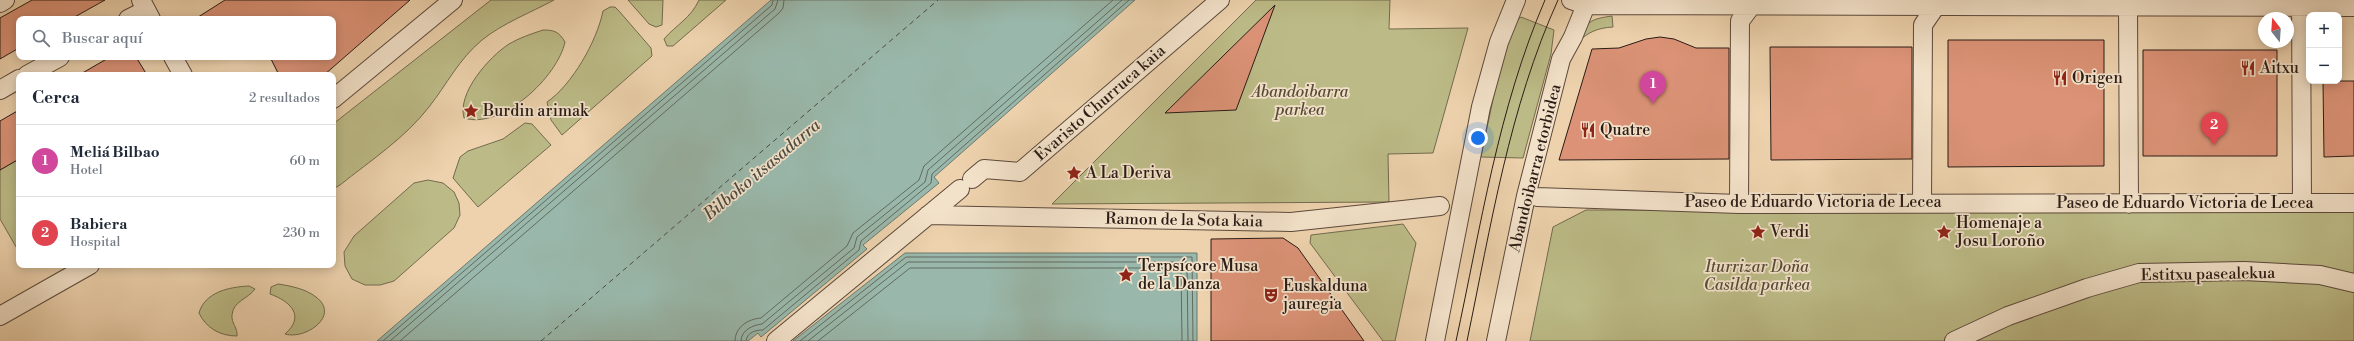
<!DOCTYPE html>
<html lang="es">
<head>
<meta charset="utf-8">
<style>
	:root { --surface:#fff; --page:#f6f6f7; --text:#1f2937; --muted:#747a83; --line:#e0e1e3; --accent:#d93025 }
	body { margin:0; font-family:"Libre Bodoni",serif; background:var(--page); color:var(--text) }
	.controls { position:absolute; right:12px; top:12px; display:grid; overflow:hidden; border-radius:8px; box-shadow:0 2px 10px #0003 }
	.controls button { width:36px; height:36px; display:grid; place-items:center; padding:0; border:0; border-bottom:1px solid var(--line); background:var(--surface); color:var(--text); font:20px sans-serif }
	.compass { position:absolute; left:2258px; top:12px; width:36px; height:36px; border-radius:50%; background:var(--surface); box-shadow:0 2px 10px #0003; rotate:343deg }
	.you { position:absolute; left:1478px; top:138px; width:14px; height:14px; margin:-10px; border:3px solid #fff; border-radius:50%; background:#1a73e8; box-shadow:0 0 0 6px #1a73e833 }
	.badge { display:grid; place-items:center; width:26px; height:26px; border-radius:50%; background:var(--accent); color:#fff; font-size:13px; font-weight:700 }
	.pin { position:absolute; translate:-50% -33px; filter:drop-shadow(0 1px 2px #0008) }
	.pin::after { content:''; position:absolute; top:21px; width:14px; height:12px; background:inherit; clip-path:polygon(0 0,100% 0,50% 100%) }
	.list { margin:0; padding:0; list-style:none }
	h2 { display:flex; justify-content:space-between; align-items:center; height:52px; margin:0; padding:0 16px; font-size:17px }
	h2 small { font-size:13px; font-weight:400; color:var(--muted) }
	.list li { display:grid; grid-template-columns:26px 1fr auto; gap:12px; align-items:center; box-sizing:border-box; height:72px; padding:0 16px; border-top:1px solid var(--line) }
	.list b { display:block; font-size:15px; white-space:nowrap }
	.list p { margin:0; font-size:13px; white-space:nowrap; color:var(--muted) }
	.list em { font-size:13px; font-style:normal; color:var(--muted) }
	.icon { flex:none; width:22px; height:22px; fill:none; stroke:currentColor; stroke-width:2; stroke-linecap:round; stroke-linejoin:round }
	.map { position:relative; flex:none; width:2354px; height:341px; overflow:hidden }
	.search { position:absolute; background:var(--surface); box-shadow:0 2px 10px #0003; left:16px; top:16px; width:320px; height:44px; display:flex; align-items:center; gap:10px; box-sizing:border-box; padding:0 14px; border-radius:8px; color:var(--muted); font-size:15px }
	.panel { position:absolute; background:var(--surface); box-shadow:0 2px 10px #0003; left:16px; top:72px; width:320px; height:196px; border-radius:8px }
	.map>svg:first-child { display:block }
	.green { fill:#bcbb87; stroke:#736b4e }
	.water { fill:#99b8ab; stroke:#6d796f }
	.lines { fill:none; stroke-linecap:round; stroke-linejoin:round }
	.shore { stroke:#626a60; stroke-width:1 }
	.ferry { stroke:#4b4a42; stroke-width:1; stroke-dasharray:5 4; stroke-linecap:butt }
	.building { fill:#db9276; stroke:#2a1b15 }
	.street-casing { stroke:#5b493b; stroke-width:20 }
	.street { stroke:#f3e2ca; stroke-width:18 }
	.tram { stroke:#2a1b15; stroke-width:1 }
	.labels { text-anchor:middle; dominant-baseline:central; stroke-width:3.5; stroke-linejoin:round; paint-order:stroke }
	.poi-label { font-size:16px; fill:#2a1b15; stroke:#f3e2ca; text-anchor:start }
	.park-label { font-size:16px; font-style:italic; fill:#564b37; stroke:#f3e2ca }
	.street-label { font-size:16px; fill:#2a1b15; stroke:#f3e2ca }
	.water-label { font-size:17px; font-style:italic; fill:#4b4a42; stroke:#f3e2ca }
</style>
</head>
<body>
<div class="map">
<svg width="2354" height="341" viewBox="0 0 2354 341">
	<rect width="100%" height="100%" fill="#edd2ad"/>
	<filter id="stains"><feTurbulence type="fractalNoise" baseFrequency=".005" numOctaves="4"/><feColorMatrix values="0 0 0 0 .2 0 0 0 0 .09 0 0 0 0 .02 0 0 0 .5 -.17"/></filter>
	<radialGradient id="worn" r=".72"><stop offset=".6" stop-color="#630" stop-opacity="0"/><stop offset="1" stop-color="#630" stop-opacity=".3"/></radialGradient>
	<path class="green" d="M491 0H554C530 13 503 23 482 40 459 59 447 84 429 107 405 138 370 161 340 185L333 189V124Z
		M628 0H663L662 25 656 27 649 24Z
		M699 0H726L673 46H667L664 39C676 25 691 18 699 0Z
		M1256 0H1390L1389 29 1468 28 1433 153 1388 154 1389 202 1052 204Z
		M610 7H615L619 11 651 48 652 56 562 135 551 120 547 102C572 85 597 41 603 11Z
		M1612 16 1613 27C1597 28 1588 32 1577 43 1585 22 1590 19 1612 16Z
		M1521 17 1554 30 1551 54 1523 158 1481 157 1504 46 1513 24Z
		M543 30C555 30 559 32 565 42 558 76 502 130 464 118 457 93 489 57 509 44 519 38 531 34 543 30Z
		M525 123 532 124 551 145 478 207 453 178 460 157 468 151 503 139Z
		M19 159V252L0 219V170Z
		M428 180 443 183 454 192 459 203 460 215 454 228 394 281 380 285H365L352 279 345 266 344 252 354 236 414 183Z
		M1586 210 2354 212V341H1530L1553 227Z
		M1403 224 1416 243 1395 341H1383L1310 243 1311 235Z
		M278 284C291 286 306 289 316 297 341 316 305 340 285 334 306 316 290 301 270 294L271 287Z
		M249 286 255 289C248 299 233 301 232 315 231 323 238 328 237 336 220 336 206 328 199 313 205 292 229 287 249 286Z"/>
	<path class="water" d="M771 0H1135L934 177 939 183 863 245 867 249 761 337 758 333 748 341H377Z
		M905 253H1197V341H793Z"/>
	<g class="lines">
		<path class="shore" d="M383 341 772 5 773 0
			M390 341 775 9 778 0
			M400 341 779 13 783 8 784 0
			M735 341C735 327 748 319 761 318L847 246 853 233 919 180 924 166 1113 0
			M741 341C741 330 753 325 762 324L854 248 857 237 925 182 928 170 1122 0
			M746 341C747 332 756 330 763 330L859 250 861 241 931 183 932 174 1129 0
			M800 341 906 257H1192L1193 341
			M808 341 908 262H1187L1188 341
			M818 341 910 268H1181L1182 341"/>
		<path class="ferry" d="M541 341 938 0"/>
	</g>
	<path class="building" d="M32 0H105L71 19H19V48L0 59V18Z
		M225 0H410L324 75H279L270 57H333V19H195Z
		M1275 5 1236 110 1165 113Z
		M1660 37 1674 39 1696 48H1729V159L1559 160 1592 49 1619 48 1646 39Z
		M1948 40H2104V166L1948 167Z
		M1770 47H1912V159L1771 160Z
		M2143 50H2277V156H2143Z
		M110 57H136L147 75H79Z
		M2323 81H2354V156L2324 157Z
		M19 110V159L0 170V121Z
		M1283 238 1298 248 1364 341H1211V239Z"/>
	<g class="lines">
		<g class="street-casing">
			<path id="street" d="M141 0 151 19
				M1571 0 1586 5 2354 7
				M2301 0 2302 203
				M0 3 5 0
				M2128 7 2129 204
				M128 19 146 10
				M173 57 183 75
				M27 75 60 57
				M0 90 19 79
				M333 99 453 0
				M972 179 984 169 1020 172 1220 0
				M1537 197 1739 204 2354 203
				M1922 203 1923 25 1936 6 1935 0
				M1739 204 1740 21 1752 5
				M928 215 1291 222 1440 206
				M0 316 90 265
				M776 341 960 189
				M1435 341 1481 107 1499 42 1516 0
				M1496 341 1526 196 1561 59 1573 37 1588 0
				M1954 341 2008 316 2087 288 2139 273 2244 271 2320 275 2354 283"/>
		</g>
		<use href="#street" class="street"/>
		<path class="tram" d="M1456 341C1481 226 1498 109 1545 0
			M1467 341C1491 226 1509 108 1558 0"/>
	</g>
	<defs>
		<g id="restaurant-bare" transform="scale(1.2)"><path d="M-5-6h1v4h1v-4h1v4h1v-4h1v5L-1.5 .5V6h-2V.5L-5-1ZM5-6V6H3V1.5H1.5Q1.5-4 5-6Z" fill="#8f2418" stroke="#f3e2ca" stroke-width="2.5" paint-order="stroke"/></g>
		<g id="sight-bare" transform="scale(1.2)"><path d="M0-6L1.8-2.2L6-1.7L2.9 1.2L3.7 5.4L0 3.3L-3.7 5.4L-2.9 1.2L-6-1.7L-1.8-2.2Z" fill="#8f2418" stroke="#f3e2ca" stroke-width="2.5" paint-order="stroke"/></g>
		<g id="theatre-bare" transform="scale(1.2)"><path d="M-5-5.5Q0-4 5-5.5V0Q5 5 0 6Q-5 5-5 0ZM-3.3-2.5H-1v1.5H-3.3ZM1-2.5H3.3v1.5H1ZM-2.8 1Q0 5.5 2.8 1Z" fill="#8f2418" stroke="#f3e2ca" stroke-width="2.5" paint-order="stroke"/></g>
	</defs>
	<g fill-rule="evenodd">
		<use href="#restaurant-bare" x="2248" y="68"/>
		<use href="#restaurant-bare" x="2060" y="78"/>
		<use href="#sight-bare" x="471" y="111"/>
		<use href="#restaurant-bare" x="1588" y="130"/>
		<use href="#sight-bare" x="1074" y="173"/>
		<use href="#sight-bare" x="1758" y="232"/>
		<use href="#sight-bare" x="1944" y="232"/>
		<use href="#sight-bare" x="1126" y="275"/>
		<use href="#theatre-bare" x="1271" y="295"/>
	</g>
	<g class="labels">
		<g class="poi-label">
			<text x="2260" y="68">Aitxu</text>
			<text x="2072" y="78">Origen</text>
			<text x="483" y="111">Burdin arimak</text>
			<text x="1600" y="130">Quatre</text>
			<text x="1086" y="173">A La Deriva</text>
			<text x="1956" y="223">Homenaje a<tspan x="1956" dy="18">Josu Loroño</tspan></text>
			<text x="1770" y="232">Verdi</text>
			<text x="1138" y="266">Terpsícore Musa<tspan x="1138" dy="18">de la Danza</tspan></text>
			<text x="1283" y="286">Euskalduna<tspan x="1283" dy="18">jauregia</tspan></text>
		</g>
		<g class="park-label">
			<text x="1300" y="92">Abandoibarra<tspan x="1300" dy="18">parkea</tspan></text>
			<text x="1757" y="267">Iturrizar Doña<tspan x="1757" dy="18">Casilda parkea</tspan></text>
		</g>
		<g class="street-label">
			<text transform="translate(1100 103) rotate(-41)">Evaristo Churruca kaia</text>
			<text transform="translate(1535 168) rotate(-76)">Abandoibarra etorbidea</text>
			<text x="1813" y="202">Paseo de Eduardo Victoria de Lecea</text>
			<text x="2185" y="203">Paseo de Eduardo Victoria de Lecea</text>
			<text transform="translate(1184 220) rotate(1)">Ramon de la Sota kaia</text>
			<text transform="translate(2208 274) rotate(-1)">Estitxu pasealekua</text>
		</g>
		<g class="water-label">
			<text transform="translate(762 170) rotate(-40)">Bilboko itsasadarra</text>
		</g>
	</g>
	<rect width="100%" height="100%" filter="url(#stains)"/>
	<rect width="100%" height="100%" fill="url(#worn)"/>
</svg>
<div class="controls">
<button>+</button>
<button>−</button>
</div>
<svg class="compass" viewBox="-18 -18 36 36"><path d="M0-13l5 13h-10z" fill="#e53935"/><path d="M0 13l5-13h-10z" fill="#747a83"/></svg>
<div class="you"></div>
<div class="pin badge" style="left:1653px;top:104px;background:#d1479c">1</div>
<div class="pin badge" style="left:2214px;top:145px;background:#e0444e">2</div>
<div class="search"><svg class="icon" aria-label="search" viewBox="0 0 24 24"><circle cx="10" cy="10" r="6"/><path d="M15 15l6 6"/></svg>Buscar aquí</div>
<section class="panel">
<h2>Cerca<small>2 resultados</small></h2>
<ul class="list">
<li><span class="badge" style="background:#d1479c">1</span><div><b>Meliá Bilbao</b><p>Hotel</p></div><em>60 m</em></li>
<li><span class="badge" style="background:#e0444e">2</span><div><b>Babiera</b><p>Hospital</p></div><em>230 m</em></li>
</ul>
</section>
</div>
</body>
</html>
